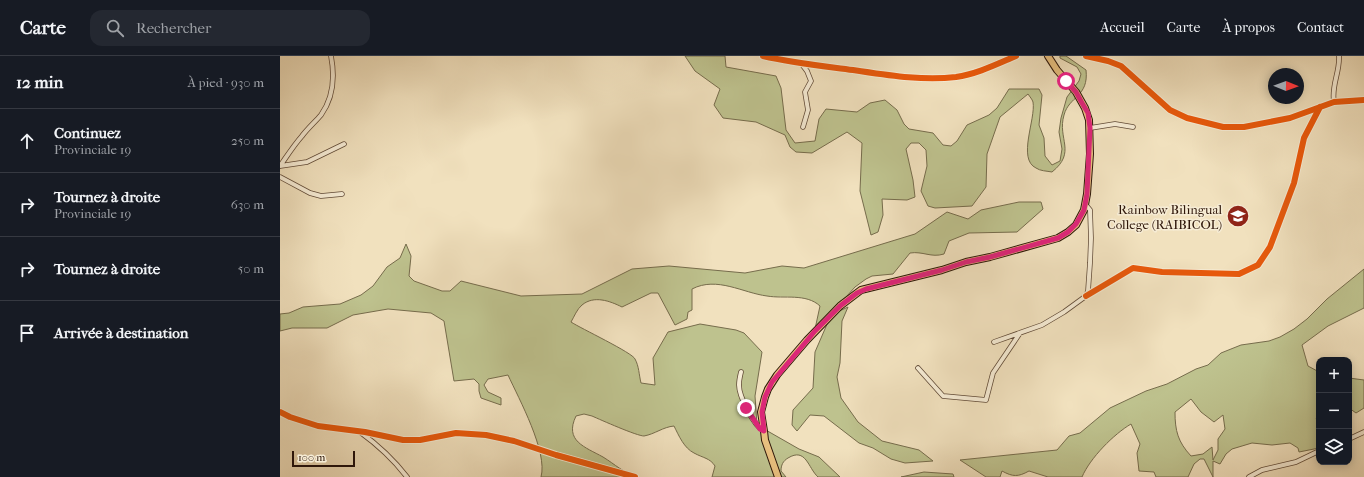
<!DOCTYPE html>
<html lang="fr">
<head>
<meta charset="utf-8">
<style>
	:root { --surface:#171b24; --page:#242831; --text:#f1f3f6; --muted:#9ea1a6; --line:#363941 }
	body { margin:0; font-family:"IM FELL French Canon",serif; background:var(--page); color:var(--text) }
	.controls { position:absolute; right:12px; bottom:12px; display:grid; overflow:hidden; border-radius:8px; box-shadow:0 2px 10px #0003 }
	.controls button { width:36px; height:36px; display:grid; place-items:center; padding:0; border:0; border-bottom:1px solid var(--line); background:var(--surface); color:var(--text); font:20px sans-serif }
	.compass { position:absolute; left:988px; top:12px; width:36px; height:36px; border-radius:50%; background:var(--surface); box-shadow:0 2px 10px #0003; rotate:91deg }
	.scale { position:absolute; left:12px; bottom:10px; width:63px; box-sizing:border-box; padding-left:4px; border:2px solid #2f170a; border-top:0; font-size:11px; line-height:14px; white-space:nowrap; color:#2f170a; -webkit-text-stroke:3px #f6ecd5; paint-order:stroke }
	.stop { position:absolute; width:12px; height:12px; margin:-9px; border:3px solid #db2777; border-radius:50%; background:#fff }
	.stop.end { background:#db2777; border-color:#fff; box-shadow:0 1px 4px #0008 }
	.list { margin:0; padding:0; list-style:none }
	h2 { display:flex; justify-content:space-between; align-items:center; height:52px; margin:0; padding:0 16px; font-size:17px }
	h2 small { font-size:13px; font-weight:400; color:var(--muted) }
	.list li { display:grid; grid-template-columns:26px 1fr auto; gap:12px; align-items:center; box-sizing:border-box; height:64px; padding:0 16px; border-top:1px solid var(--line) }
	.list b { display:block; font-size:15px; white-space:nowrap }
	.list p { margin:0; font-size:13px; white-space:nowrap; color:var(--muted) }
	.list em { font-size:13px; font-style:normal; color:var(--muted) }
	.icon { flex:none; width:22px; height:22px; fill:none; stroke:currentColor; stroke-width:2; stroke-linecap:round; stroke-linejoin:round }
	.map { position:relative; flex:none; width:1084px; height:421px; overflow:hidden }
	header { display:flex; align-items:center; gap:24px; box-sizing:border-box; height:56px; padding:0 20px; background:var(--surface); border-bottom:1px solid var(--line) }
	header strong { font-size:19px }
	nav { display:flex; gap:22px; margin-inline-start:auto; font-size:14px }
	.search { width:280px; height:36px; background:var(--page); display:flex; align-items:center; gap:10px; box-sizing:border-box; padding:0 14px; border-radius:12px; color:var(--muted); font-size:15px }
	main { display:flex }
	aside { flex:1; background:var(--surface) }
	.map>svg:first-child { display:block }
	.green { fill:#bec28e; stroke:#766c4c; fill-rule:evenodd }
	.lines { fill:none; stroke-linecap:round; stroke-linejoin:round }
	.street-casing { stroke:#604a37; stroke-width:5.5 }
	.primary-casing { stroke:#2f170a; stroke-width:8 }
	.street { stroke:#f6ecd5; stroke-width:4 }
	.primary { stroke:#e8c07f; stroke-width:6 }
	.cycleway-casing { stroke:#f6ecd5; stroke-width:8 }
	.cycleway { stroke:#e8590c; stroke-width:6 }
	.route { stroke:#db2777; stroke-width:5 }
	.labels { text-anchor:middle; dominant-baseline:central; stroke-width:3; stroke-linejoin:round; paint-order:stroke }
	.poi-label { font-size:13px; fill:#2f170a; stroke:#f6ecd5; text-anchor:end }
</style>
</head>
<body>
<header>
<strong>Carte</strong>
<div class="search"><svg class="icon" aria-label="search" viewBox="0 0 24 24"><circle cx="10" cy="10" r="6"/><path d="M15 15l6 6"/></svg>Rechercher</div>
<nav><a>Accueil</a><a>Carte</a><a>À propos</a><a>Contact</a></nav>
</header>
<main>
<aside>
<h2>12 min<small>À pied · 930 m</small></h2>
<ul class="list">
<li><svg class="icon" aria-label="ahead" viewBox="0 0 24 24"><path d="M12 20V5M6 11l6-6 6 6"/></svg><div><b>Continuez</b><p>Provinciale 19</p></div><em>250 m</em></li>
<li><svg class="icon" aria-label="right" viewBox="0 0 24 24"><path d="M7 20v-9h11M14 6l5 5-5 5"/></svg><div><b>Tournez à droite</b><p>Provinciale 19</p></div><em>630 m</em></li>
<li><svg class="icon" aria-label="right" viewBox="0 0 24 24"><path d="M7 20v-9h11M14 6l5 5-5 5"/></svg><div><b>Tournez à droite</b></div><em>50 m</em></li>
<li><svg class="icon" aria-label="arrive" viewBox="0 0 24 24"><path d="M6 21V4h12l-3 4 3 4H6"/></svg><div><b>Arrivée à destination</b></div></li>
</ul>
</aside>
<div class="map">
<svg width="1084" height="421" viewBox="0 0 1084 421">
	<rect width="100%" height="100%" fill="#f1e1be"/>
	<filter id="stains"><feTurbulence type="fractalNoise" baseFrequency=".005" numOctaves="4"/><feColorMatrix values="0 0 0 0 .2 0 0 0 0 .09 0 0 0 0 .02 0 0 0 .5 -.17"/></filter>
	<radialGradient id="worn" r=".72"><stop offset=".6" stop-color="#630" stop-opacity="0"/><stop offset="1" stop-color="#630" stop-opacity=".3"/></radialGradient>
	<path class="green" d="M405 0H445L446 11 496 20 501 32 506 74 515 87 535 85 539 63 546 53 577 56 590 47 605 44 617 54 624 68 629 73 653 77 663 89 671 90 677 85 687 69 709 59 717 52 729 33H759L762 39 759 69 764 82 765 100 772 109 780 105 782 93 779 76 781 62 787 41 799 25 801 18 797 11 780 2V0H786L806 14C809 41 789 40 784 59 777 83 797 96 772 116 767 115 760 115 756 112 737 103 756 63 753 46 752 43 750 41 748 38L720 61 707 98 706 131 692 150 655 152 648 150 641 135 647 110 646 94 639 87H631L626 93 633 124 635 141 627 144 602 143 603 159 598 176 591 179 580 135 582 87 567 76 532 97 516 96 510 91 505 79 476 66 443 62 434 49 440 33 415 15Z
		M739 146H761L763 153 737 176 689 177 669 185 664 198C651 202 643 195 630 197L613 218 592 220 586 223 575 231 566 241 558 247 535 273 540 250C526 237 504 243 487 240 463 237 437 220 412 233V254L408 256 407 263 395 269 378 237H371L342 251C330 245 314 239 302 249 297 253 294 261 291 266 300 272 353 297 355 303 359 310 359 319 361 327L375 329 373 302 388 276 420 268 456 274 464 277 482 296 475 340 477 369 519 393 539 401 560 421H538C528 412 526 391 508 402 503 405 501 409 501 415L506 421H432L435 410C430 402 423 402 414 397 404 392 399 380 394 370 383 371 375 378 364 380 357 380 321 364 312 360L304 358 296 360C284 385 305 391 323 401 336 409 342 416 358 421H261C268 396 239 343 228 319L208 323 204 329 208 336 221 342V349L201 342 199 335V328L194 323 174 325 164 265 151 257 108 253 73 259 47 272H12L0 275V258L9 257 23 251 60 248 81 239 93 230 107 211 120 202 126 188 131 200 129 220 134 225 162 235H170L181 225 241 240 302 238 352 213 389 210 465 217 502 210 524 212 635 178 667 156 688 163 701 154Z
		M1084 213V252L1048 270 1022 289 1028 310 1039 316V360L1036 362 1039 367V392L1019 396 1018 392 1010 387 992 389 972 387 952 393 946 398 940 408 933 405V421L924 403H920L914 408 908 421H876L874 416 859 415 857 397 860 388 851 368C834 378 810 402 802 421H768L749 415C738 421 733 421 722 415L720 421H706L680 404 777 394 789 380 800 377 830 352 866 335 887 328 916 313 928 309 941 297 961 289 989 285 1000 281 1014 273 1027 263 1047 243ZM911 343 921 356 934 366 943 359 945 373 938 383V394L933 404 932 391 923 398 911 400C898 386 895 375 895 356Z
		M568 251 562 265 560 307 557 321 561 342 578 366 602 385 639 394 653 405 625 407 611 403 593 392 579 387 544 360 530 359 517 375 512 369 513 354 533 332 535 296 551 259Z
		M1069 322 1084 324V352L1076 357 1069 352Z
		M644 416 673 418 674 421H621Z"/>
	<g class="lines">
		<g class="street-casing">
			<path id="street" d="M483 0C513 7 543 10 573 14 607 19 642 25 676 21 697 18 717 8 736 0
				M806 0 828 5 841 10 890 54 907 62 943 71H964L1010 62 1054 46 1084 44
				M521 7 527 15 531 25 525 36 528 54 523 71
				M1054 46C1051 30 1060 16 1059 0
				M810 72 835 68 853 71
				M0 110C7 100 14 89 22 80 28 72 35 66 41 59 54 41 55 21 51 0
				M0 110 27 106 64 88
				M0 121 30 137 41 140 62 138
				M806 240 853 212 882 216 959 218 978 209 990 191 1014 127 1024 82 1040 51
				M714 286 762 269 784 256 806 240 808 235 810 207 811 182 810 154 805 148
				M638 312 663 340 706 344 713 317 740 277
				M461 316C460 320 459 324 459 329 459 340 473 369 484 375
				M0 356 10 361 38 370 85 376 123 384H140L176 377 206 379 234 385 276 399 355 421
				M80 376C98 389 114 404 127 421
				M1069 383 1084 376
				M969 421 982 414 1016 406 1039 395"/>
		</g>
		<g class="primary-casing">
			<path id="primary" d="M498 421 485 384 484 375 481 356 485 341 488 333 497 319 527 284 560 250 581 234 662 214 686 206 710 201 778 182 788 176 796 169 804 154 807 138 810 98 809 64 805 52 796 36 777 14 768 0"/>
		</g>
		<use href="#street" class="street"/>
		<use href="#primary" class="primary"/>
		<g class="cycleway-casing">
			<path id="cycleway" d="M483 0C513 7 543 10 573 14 607 19 642 25 676 21 697 18 717 8 736 0
				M806 0 828 5 841 10 890 54 907 62 943 71H964L1010 62 1054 46 1084 44
				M806 240 853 212 882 216 959 218 978 209 990 191 1014 127 1024 82 1040 51
				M0 356 10 361 38 370 85 376 123 384H140L176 377 206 379 234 385 276 399 355 421"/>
		</g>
		<use href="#cycleway" class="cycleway"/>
	</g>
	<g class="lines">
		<path class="route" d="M466 352 480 373 484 375 482 356 485 341 492 326 535 275 560 250 577 237 586 233 662 214 686 206 710 201 778 182 788 176 796 168 804 154 807 138 810 72 808 57 802 47 796 36 786 25"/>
	</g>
	<defs>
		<g id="school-disc" transform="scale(1.15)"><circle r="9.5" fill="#8f2418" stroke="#f6ecd5"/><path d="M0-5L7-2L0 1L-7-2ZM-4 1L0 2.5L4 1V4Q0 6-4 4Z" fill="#fff"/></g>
	</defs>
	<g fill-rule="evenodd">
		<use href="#school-disc" x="958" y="160"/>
	</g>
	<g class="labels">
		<g class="poi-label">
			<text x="942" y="153">Rainbow Bilingual<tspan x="942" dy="15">College (RAIBICOL)</tspan></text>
		</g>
	</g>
	<rect width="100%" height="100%" filter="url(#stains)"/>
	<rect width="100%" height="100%" fill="url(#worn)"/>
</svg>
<div class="controls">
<button>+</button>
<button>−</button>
<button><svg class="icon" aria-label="layers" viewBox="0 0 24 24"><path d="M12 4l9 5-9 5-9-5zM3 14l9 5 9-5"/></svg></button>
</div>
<svg class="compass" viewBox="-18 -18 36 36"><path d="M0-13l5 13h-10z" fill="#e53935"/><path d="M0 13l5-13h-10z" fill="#9ea1a6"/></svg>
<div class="scale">100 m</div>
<div class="stop" style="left:786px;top:25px"></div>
<div class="stop end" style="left:466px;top:352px"></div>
</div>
</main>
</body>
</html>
